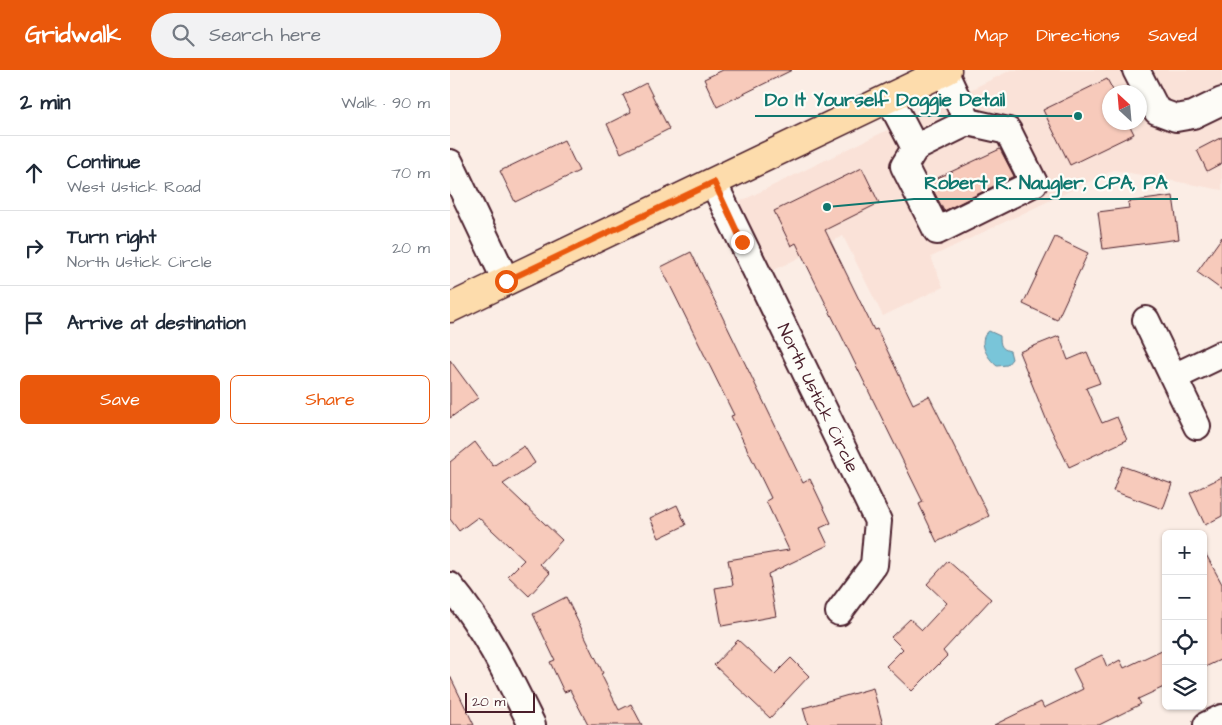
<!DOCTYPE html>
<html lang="en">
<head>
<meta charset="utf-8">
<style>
	:root { --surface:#fff; --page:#f2f2f3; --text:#1f2937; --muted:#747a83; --line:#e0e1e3; --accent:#ea580c }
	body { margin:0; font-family:"Architects Daughter",sans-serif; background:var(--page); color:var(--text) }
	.controls { position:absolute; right:15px; bottom:15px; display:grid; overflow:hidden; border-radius:8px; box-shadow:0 1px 4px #0004 }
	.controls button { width:45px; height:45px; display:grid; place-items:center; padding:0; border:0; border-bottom:1px solid var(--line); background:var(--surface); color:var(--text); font:25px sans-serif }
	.compass { position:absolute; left:652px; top:15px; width:45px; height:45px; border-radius:50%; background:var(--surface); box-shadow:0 1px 4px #0004; rotate:334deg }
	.scale { position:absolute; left:15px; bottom:12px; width:70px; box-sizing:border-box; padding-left:5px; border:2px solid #4a1f2b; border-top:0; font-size:14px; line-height:18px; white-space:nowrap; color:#4a1f2b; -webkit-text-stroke:4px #fdfcf7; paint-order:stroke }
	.stop { position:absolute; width:15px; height:15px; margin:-11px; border:4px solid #ea580c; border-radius:50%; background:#fff }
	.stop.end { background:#ea580c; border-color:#fff; box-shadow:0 1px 5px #0008 }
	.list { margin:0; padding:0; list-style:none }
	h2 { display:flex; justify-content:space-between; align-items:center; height:65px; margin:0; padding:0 20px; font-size:21px }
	h2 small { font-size:16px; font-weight:400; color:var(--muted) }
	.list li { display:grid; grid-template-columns:32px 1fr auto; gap:15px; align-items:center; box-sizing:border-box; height:75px; padding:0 20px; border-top:1px solid var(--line) }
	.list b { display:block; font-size:19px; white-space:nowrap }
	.list p { margin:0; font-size:16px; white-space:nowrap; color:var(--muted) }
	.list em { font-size:16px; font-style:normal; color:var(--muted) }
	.actions { display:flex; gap:10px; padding:15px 20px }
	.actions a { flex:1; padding:11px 0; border:1px solid var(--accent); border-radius:8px; text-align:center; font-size:18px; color:var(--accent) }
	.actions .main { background:var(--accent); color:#fff }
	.icon { flex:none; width:28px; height:28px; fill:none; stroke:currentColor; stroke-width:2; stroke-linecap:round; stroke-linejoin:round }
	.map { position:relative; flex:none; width:772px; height:655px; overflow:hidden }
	header { display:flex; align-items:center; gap:30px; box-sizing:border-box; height:70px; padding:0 25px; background:var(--accent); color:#fff }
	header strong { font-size:24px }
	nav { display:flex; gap:28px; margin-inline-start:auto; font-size:18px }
	.search { width:350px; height:45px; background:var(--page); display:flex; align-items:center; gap:12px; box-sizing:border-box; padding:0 18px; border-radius:28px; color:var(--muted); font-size:19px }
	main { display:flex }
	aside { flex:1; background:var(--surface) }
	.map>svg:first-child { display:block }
	.built { fill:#fae2d8; fill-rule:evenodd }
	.water { fill:#79c5d9; stroke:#668393 }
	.building { fill:#f7cabb; stroke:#4a1f2b }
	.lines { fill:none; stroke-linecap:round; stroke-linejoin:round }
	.minor-casing { stroke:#4a1f2b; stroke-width:30 }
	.major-casing { stroke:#4a1f2b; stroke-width:31 }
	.minor { stroke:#fdfcf7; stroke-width:26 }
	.major { stroke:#fddcac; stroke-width:28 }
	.route { stroke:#ea580c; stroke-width:6 }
	.labels { text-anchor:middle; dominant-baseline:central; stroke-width:4.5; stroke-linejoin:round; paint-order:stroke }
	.street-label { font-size:18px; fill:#4a1f2b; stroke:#fdfcf7 }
	.leader { fill:none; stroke:#0f766e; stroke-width:2 }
	.callout-dot { fill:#0f766e; stroke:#fdfcf7; stroke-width:2 }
	.callout-label { font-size:19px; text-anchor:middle; font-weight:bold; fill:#0f766e; stroke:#fdfcf7; stroke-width:4.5; stroke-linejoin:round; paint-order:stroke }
</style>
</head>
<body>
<header>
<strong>Gridwalk</strong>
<div class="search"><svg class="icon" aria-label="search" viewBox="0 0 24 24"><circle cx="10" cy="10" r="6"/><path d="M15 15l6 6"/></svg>Search here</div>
<nav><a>Map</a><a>Directions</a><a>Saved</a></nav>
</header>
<main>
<aside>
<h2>2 min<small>Walk · 90 m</small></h2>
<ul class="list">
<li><svg class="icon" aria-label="ahead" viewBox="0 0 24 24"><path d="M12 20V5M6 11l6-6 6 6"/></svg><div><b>Continue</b><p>West Ustick Road</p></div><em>70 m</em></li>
<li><svg class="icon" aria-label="right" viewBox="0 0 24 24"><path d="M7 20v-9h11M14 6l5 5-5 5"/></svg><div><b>Turn right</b><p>North Ustick Circle</p></div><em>20 m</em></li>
<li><svg class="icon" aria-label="arrive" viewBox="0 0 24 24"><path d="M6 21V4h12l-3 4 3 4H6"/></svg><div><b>Arrive at destination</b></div></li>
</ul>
<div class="actions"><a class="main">Save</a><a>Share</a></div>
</aside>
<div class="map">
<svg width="772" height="655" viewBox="0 0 772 655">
	<rect width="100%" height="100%" fill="#fbede5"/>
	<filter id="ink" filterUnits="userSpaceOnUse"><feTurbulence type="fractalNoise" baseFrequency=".02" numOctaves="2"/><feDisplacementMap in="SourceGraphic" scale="10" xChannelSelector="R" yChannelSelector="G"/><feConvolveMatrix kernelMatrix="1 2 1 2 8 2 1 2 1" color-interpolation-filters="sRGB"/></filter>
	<g filter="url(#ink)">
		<path class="built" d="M561 0H772V120L664 100 481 187 493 217 433 246 393 166 322 201 287 133ZM660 22H690V52H660Z"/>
		<path class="water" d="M539 261 550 266C550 275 551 279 560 281L562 289 557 295 547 296C537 288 526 270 539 261Z"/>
		<path class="building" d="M273 0H342L267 37 254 9Z
			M657 9 664 22H660V52H678L684 64 620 95 593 40Z
			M196 13 219 59 171 83 157 54 181 42 173 25Z
			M772 67V93L757 101 747 80Z
			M114 70 129 101 65 132 50 101Z
			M550 79 564 106 494 141 479 112Z
			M412 98 429 133 375 160 424 260 427 259 463 334 479 326 539 446 487 472 469 434 473 432 346 173 341 176 324 141Z
			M723 126 729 169 653 179 648 142 679 138 678 132Z
			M605 167 638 183 607 250 573 234Z
			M772 167V220L747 202Z
			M241 182 353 413 360 409 381 453 370 458 378 475 318 504 326 546 272 556 265 518 283 515 278 490 339 480 316 431 321 428 281 346 284 345 211 197Z
			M609 266 618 290 637 282 650 313 636 318 652 353 667 347 677 370 619 397 597 351 569 282Z
			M0 290 28 328 0 348Z
			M25 372 43 396 74 376 85 393 53 414 112 470 90 494 100 503 79 526 58 506 74 490 28 447 9 461 0 449V392Z
			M672 396 722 414 713 439 663 421Z
			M772 407V446L755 455 740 423Z
			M227 435 236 455 209 468 200 448Z
			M753 479 772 514V589L753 598Z
			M498 491 541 529 493 581 497 586 462 621 436 596 453 579 441 567 460 549 472 560 497 533 477 514Z
			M116 527 153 603 151 604 169 640 181 634 192 655H138L120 620 114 622 100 592 105 590 83 544Z
			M288 570 325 604 341 588 359 606 320 648 264 595Z
			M716 578V616L688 629 691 634 649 655H544L591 632 594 638 633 619 623 599 652 585 657 597 670 590 674 598Z
			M0 606 24 655H0Z
			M423 618 433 655H358L353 638Z"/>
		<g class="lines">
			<g class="minor-casing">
				<path id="minor" d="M686 0 707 41 726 48 743 45 772 31
					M439 28 465 78 518 52 494 1
					M465 78 454 96 487 161 584 113 558 61 518 52
					M0 93 56 211
					M263 112 428 451 424 495 389 542
					M696 250 747 356
					M724 307 772 284
					M0 516C35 558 58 606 82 655
					M757 655 772 648"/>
			</g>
			<g class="major-casing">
				<path id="major" d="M0 238 497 0"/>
			</g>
			<use href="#minor" class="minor"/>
			<use href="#major" class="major"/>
		</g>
	</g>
	<g class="lines" filter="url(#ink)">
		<path class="route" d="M56 211 264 112 292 172"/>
	</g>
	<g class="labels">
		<g class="street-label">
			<text transform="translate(368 328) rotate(64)">North Ustick Circle</text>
		</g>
	</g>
	<path class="leader" d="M628 46L565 46H305M377 137L464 129H728"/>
	<g class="callout-dot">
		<circle cx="628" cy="46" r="5"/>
		<circle cx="377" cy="137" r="5"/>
	</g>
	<g class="callout-label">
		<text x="435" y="36">Do It Yourself Doggie Detail</text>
		<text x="596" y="119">Robert R. Naugler, CPA, PA</text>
	</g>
</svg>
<div class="controls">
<button>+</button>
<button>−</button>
<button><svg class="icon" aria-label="locate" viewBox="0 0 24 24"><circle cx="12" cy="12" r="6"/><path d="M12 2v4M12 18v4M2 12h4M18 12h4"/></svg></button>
<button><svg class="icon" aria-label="layers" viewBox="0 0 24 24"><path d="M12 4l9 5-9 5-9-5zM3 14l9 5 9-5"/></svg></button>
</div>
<svg class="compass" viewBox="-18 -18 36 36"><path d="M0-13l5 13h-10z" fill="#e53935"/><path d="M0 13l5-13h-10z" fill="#747a83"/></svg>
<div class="scale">20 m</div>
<div class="stop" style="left:56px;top:211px"></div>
<div class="stop end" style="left:292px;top:172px"></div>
</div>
</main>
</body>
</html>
